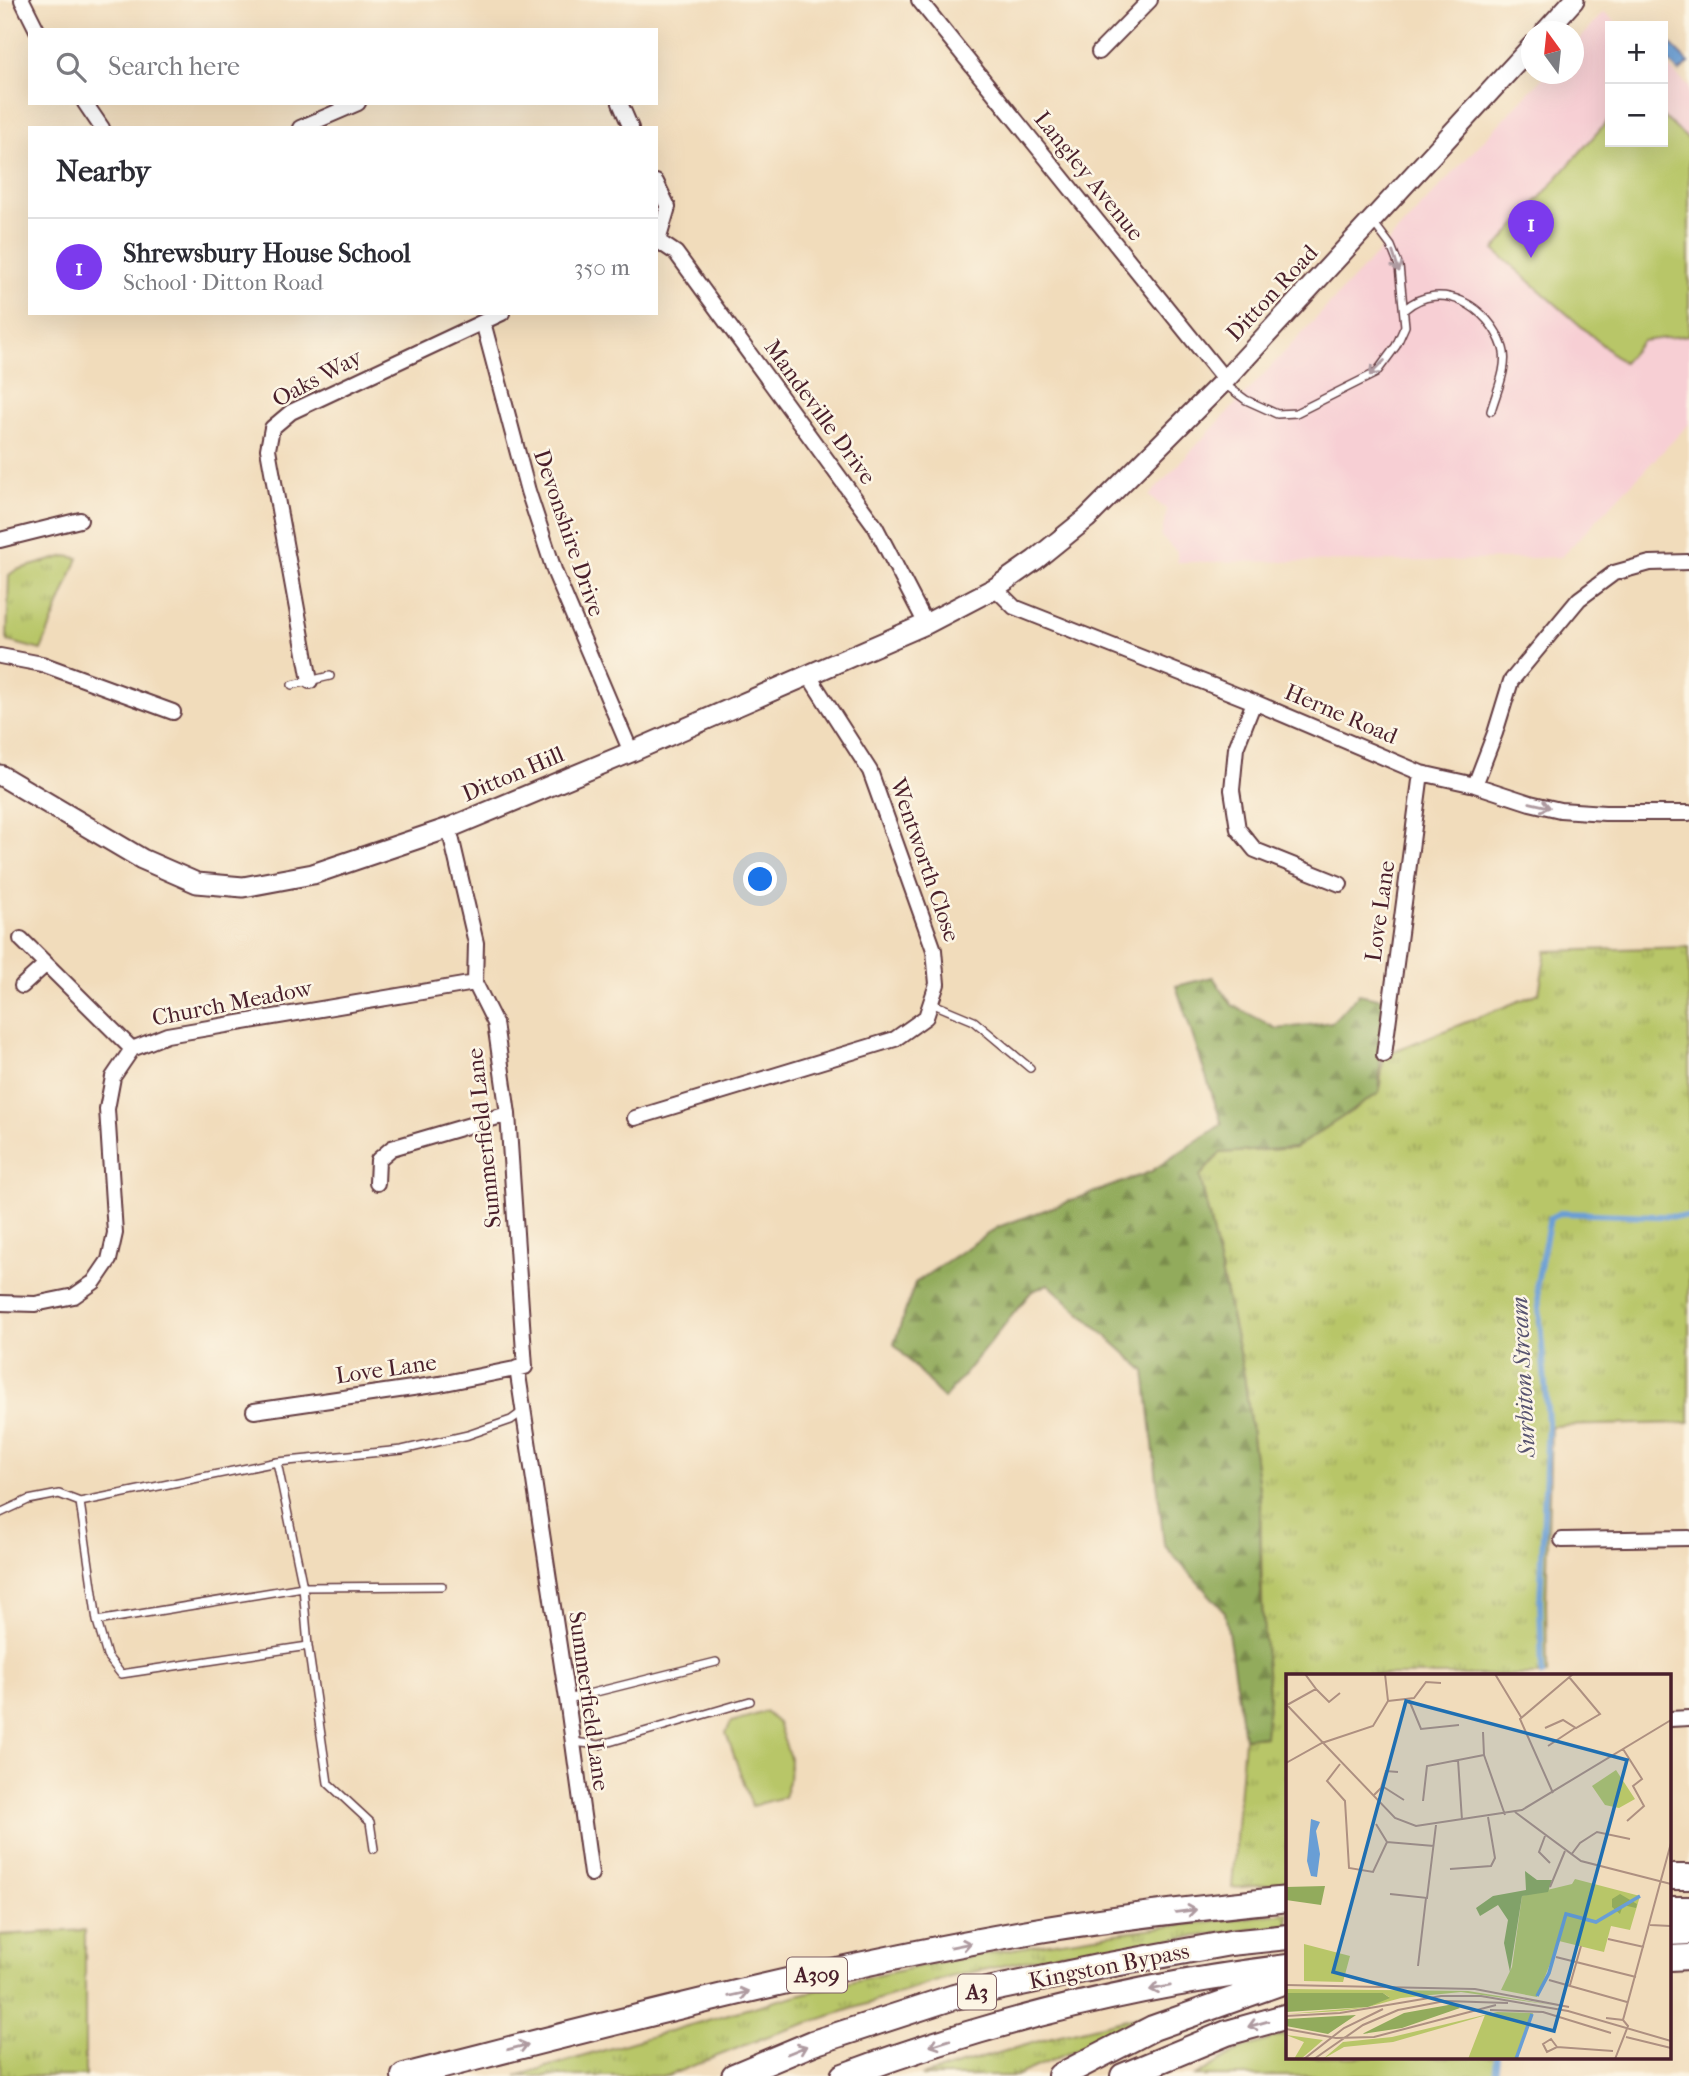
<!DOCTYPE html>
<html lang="en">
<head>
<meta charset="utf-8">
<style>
	:root { --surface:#fff; --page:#f2f2f3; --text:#2b2b33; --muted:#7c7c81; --line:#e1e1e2; --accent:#7c3aed }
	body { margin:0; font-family:"IM FELL French Canon",serif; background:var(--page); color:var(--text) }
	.controls { position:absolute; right:21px; top:21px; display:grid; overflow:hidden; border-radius:0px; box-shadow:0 7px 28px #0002 }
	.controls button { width:63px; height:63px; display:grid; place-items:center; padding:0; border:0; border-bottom:2px solid var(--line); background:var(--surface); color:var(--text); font:35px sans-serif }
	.compass { position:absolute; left:1521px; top:21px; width:63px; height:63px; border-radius:50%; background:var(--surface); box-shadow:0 7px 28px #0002; rotate:345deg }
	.you { position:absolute; left:761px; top:880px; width:24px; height:24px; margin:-18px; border:5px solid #fff; border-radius:50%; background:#1a73e8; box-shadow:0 0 0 10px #1a73e833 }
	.badge { display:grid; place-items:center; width:46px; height:46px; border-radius:50%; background:var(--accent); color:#fff; font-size:23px; font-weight:700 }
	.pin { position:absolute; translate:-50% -58px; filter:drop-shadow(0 2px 4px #0008) }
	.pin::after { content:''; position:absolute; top:37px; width:24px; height:21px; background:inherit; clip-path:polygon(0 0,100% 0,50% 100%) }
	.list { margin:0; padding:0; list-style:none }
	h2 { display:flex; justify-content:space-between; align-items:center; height:91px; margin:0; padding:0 28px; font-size:30px }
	h2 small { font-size:23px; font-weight:400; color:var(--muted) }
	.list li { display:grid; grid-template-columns:46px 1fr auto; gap:21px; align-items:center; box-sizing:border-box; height:98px; padding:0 28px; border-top:2px solid var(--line) }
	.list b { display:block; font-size:26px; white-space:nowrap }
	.list p { margin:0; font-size:23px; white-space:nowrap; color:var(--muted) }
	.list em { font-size:23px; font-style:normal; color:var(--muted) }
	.icon { flex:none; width:38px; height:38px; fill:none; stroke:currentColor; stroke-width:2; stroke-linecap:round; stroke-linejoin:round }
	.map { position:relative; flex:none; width:1689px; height:2076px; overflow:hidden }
	.search { position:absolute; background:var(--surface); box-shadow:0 7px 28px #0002; left:28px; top:28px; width:630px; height:77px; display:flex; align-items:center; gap:18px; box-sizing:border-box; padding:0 24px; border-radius:0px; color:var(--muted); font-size:26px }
	.panel { position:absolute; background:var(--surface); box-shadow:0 7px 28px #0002; left:28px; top:126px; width:630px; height:189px; border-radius:0px }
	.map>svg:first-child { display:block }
	.built { fill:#f7cfd4 }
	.grass { fill:url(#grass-tufts); stroke:#81724a; stroke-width:2 }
	.forest { fill:url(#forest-firs); stroke:#6e6544; stroke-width:2 }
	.garden { fill:#b8c668; stroke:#81724a; stroke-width:2 }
	.water { fill:#699ed5; stroke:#5a5e80; stroke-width:2 }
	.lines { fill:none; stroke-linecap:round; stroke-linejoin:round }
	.stream { stroke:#699ed5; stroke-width:6 }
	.service-casing { stroke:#633b41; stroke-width:10 }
	.minor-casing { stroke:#633b41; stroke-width:18 }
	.tertiary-casing { stroke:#633b41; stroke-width:23 }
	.trunk-casing { stroke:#633b41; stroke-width:28 }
	.service { stroke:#fff; stroke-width:7 }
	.minor { stroke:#fff; stroke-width:14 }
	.tertiary { stroke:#fff; stroke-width:19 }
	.trunk { stroke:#fff; stroke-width:24 }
	.oneway { stroke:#ae9aa0 }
	.labels { text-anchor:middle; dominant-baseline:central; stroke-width:5; stroke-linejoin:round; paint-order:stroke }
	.shield { fill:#fcf5e5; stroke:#7f5f63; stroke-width:2 }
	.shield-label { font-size:21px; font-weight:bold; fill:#4a1f2b }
	.street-label { font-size:23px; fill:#4a1f2b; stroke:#fcf5e5 }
	.water-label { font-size:24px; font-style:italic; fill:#56526f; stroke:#fcf5e5 }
	.inset-river { fill:none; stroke:#699ed5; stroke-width:3.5 }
	.inset-road { fill:none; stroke:#ae9081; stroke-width:2 }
	.view { fill:#1f6fb2; fill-opacity:0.15; stroke:#1f6fb2; stroke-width:3.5 }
	.inset-edge { fill:none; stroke:#4a1f2b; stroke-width:3.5 }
</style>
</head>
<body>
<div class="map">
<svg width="1689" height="2076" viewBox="0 0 1689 2076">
	<defs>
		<pattern id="grass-tufts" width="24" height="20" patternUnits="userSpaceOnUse" patternTransform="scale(1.75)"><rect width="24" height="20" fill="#b8c668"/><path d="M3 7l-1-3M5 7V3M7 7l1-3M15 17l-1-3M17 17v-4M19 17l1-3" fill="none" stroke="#98a056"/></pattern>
		<pattern id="forest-firs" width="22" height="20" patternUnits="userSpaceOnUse" patternTransform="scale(1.75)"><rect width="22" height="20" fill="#92ab5c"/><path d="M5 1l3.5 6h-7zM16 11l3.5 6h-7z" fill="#798b4c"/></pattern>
	</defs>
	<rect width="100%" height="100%" fill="#fcf5e5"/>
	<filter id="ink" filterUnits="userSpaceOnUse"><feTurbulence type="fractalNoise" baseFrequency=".0143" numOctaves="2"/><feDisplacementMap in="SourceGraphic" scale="14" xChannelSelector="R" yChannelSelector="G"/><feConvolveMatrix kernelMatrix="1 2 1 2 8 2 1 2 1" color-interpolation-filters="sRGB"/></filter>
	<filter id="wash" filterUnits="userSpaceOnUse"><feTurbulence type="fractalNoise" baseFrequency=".00686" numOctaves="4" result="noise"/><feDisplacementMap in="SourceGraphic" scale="28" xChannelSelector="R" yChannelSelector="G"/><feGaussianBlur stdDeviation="1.57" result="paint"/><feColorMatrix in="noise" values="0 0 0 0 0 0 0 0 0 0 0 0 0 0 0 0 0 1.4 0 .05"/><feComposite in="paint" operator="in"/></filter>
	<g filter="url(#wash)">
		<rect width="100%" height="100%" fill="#f1dcbb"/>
		<path class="built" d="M1604 12 1620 26H1610V142H1663V63L1689 86V424L1561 557 1451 561 1177 562V552L1161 537 1167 510 1149 496 1546 74H1574V45Z"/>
		<path class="grass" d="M66 556 78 558 41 650 7 641 9 575 16 570Z
			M1689 947V1423L1551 1426 1546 1603 1547 1675H1288V1883L1232 1888 1244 1738 1265 1736 1260 1497 1244 1375 1200 1176 1220 1153 1295 1148 1379 1093 1384 1055 1539 993 1546 951Z
			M1288 1913V1925L1062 1953 950 1977 771 2035 667 2076H516C638 2041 760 2002 884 1974 1018 1944 1152 1927 1288 1913Z
			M85 1930V2076H0V1935Z
			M1177 2007 1015 2076H921L1056 2036Z"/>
		<path class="forest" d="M1213 977 1232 1005 1277 1029 1332 1022 1359 994 1383 999 1379 1093 1295 1148 1220 1153 1200 1176 1244 1375 1260 1497 1261 1594 1269 1696 1265 1736 1244 1738 1225 1612 1164 1545 1145 1371 1048 1284 1031 1292 944 1399 894 1344 915 1283 998 1227 1150 1172 1222 1124 1176 986Z"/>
		<path class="garden" d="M1663 117 1689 140V335L1642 341 1623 363 1494 250 1610 118V142H1663Z
			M765 1712 778 1723 790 1758 789 1782 784 1797 752 1806 726 1733 731 1722Z
			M1288 2034V2057H1497L1495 2076H1195L1243 2048Z"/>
		<path class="water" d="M1670 44 1689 63 1679 72 1663 56V52Z"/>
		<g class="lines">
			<path class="stream" d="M1542 1675 1540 1602 1548 1422 1537 1283 1550 1218 1560 1213 1689 1217
				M1495 2076 1497 2057"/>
		</g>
	</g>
	<g filter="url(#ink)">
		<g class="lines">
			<g class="service-casing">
				<path id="service" d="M1405 309C1441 278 1490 307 1503 348 1509 366 1496 393 1491 411
					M1223 383 1246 400 1277 414 1296 413 1376 373 1396 346 1405 326 1399 266 1391 246 1373 222
					M292 685 330 676
					M931 1003 974 1021 1030 1068
					M277 1462 303 1587 308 1646 328 1783 370 1822 374 1849
					M0 1513 28 1500 59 1494 80 1502
					M442 1586 303 1587 97 1621 80 1502 277 1462 402 1450 468 1435 511 1420 522 1412
					M97 1621 107 1656 121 1674 308 1646
					M568 1699 716 1662
					M573 1742 599 1745 750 1701"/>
			</g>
			<g class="minor-casing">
				<path id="minor" d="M22 0 37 30
					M919 0 1225 380
					M1099 52 1150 0
					M85 103 102 128
					M620 103 631 128
					M300 128 358 103
					M656 182 668 207 658 241
					M658 241 676 253 875 526 926 624
					M483 322 528 491 555 573 631 752
					M0 540 80 520
					M995 588 1014 607 1254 702 1421 773 1475 785 1530 803 1560 810 1605 813H1689
					M0 656 42 664 173 712
					M310 681 268 449 272 428 291 412 502 313
					M1254 702 1236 748 1232 790 1238 829 1255 850 1340 884
					M1475 785 1495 733 1511 681 1579 599 1614 573 1650 563 1689 562
					M21 939 132 1049
					M22 986 46 964
					M1384 1055 1421 773
					M635 1118 895 1039 926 1017 937 984 934 950 870 771 809 676
					M377 1183 378 1160 392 1148 508 1114
					M0 1303 35 1304 74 1296 94 1282 109 1260 115 1233 107 1109 113 1077 132 1049 167 1035 475 983
					M517 1368 567 1699 591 1874
					M254 1411 440 1384 525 1367 508 1114 495 1023 475 983 476 943 449 828
					M1562 1540 1689 1538
					M1670 1719 1689 1718"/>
			</g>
			<g class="tertiary-casing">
				<path id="tertiary" d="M1545 32 1574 0
					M0 775 142 859 197 883 243 887 313 874 449 828 631 752 926 624 995 588 1035 560 1087 518 1225 380 1532 46"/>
			</g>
			<g class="trunk-casing">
				<path id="trunk" d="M1670 1877H1689
					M1670 1909H1689
					M1670 1933 1689 1932
					M1670 1958 1689 1957
					M404 2076C617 2022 830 1965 1046 1929 1126 1916 1208 1907 1288 1899
					M734 2076 813 2043 954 1997 1098 1967 1230 1943 1288 1937
					M843 2076C985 2023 1138 1985 1288 1967
					M1060 2076 1153 2028 1288 1980
					M1123 2076 1227 2033 1288 2016"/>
			</g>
			<use href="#service" class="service"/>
			<use href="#minor" class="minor"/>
			<use href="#tertiary" class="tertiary"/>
			<use href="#trunk" class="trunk"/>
		</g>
		<defs><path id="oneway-shaft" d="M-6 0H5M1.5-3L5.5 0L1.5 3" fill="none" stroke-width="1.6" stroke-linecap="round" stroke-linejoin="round" transform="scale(1.75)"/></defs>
		<g class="oneway">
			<use href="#oneway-shaft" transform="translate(1396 262) rotate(72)"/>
			<use href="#oneway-shaft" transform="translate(1377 368) rotate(135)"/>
			<use href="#oneway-shaft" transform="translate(1540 805) rotate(13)"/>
			<use href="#oneway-shaft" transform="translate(1186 1911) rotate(-7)"/>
			<use href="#oneway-shaft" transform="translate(961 1945) rotate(-11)"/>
			<use href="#oneway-shaft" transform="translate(1160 1988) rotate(169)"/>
			<use href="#oneway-shaft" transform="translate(739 1994) rotate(-13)"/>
			<use href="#oneway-shaft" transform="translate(1258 2024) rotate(164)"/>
			<use href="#oneway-shaft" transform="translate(940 2043) rotate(163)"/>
			<use href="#oneway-shaft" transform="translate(518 2047) rotate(-14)"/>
			<use href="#oneway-shaft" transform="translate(797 2050) rotate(-22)"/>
		</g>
	</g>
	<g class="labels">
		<g class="shield">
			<rect x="787" y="1957.5" width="60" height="35" rx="5"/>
			<rect x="958" y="1974.5" width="38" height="35" rx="5"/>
		</g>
		<g class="shield-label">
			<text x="817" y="1975">A309</text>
			<text x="977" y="1992">A3</text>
		</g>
		<g class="street-label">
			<text transform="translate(1089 176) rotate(51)">Langley Avenue</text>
			<text transform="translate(1272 293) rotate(-47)">Ditton Road</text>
			<text transform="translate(317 378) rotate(-28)">Oaks Way</text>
			<text transform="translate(820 412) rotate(54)">Mandeville Drive</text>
			<text transform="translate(569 533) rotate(71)">Devonshire Drive</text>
			<text transform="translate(1341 714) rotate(23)">Herne Road</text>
			<text transform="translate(513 774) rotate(-23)">Ditton Hill</text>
			<text transform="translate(925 860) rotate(71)">Wentworth Close</text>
			<text transform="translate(1380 911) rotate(-82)">Love Lane</text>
			<text transform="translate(232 1003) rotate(-11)">Church Meadow</text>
			<text transform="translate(484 1138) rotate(-96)">Summerfield Lane</text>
			<text transform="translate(386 1369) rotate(-8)">Love Lane</text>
			<text transform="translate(589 1701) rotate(82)">Summerfield Lane</text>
			<text transform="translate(1109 1966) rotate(-11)">Kingston Bypass</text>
		</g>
		<g class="water-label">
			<text transform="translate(1523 1377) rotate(-93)">Surbiton Stream</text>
		</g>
	</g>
	<g transform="translate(1286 1674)">
		<rect width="385" height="385" fill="#f1dcbb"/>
		<path d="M289 205 354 222 344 256 325 252 318 278 273 267 251 323 215 316 226 293 236 222 286 210ZM18 270 64 282 57 308 18 307ZM0 315 182 317 267 331 175 318 115 324 82 333 55 337 0 340 82 333 103 323 97 319H2L0 326ZM211 338 107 368 58 373 37 385 57 368 106 363ZM0 361 8 362 37 366 15 385H8L18 368Z" fill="#b8c668"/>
		<path d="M239 197 251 206H266L262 218 236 222 224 298 218 269 222 246 212 231 194 242 190 234 207 222 240 216ZM39 212 35 231 0 226V213ZM334 220 351 230 350 234 337 231 334 240 326 233V225ZM2 319H97L104 324 82 333 0 338ZM168 330 174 334 116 354 76 360 118 339ZM70 341 42 360 0 352V345Z" fill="#92ab5c"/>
		<path d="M330 96 349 125 333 134 319 131 306 112ZM211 338 247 339 230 385H182L199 341Z" fill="#b8c668"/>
		<path d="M25 145 34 148 30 157 34 180 31 203 25 202 21 187Z" fill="#699ed5"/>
		<path class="inset-river" d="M251 322 263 299 280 240 310 248 354 222M230 385 246 340"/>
		<path class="inset-road" d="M209 0 235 43M30 15 43 28 54 19M123 26 135 55 173 51M102 27 128 24 140 8 155 9M0 30 109 144 130 152 236 136 385 46M1 31 30 15 19 0M259 54 277 46 290 54 314 40 283 3M197 58 198 81M262 72 289 54M337 75 356 105 347 112 358 132 341 147M198 81 219 141M172 86 176 146M0 89 36 69 87 52 102 27 99 0M54 90 41 107 59 127 63 194 87 198 101 168 148 172M96 112 118 126M267 119 234 45 287 0M87 122 95 114 100 97 112 98M137 127 141 92 198 81M229 138 295 187 385 210M90 150 101 168M259 162 253 178 264 189M285 181 294 169 311 158 344 165M164 195 205 192 209 184 202 143M264 213 279 177M104 220 141 224 150 151M364 251 385 252M322 265 358 273M270 283 350 303M132 292 140 224M263 306 341 328M0 311 189 315 283 333M284 311 295 272M204 336 257 338 325 359M0 342 54 339 155 322H195L282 337 385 367M320 344 337 346 342 352 329 385M337 346 385 169M0 355 50 364 88 363 210 331M340 363 385 374M271 373 265 365 257 370 261 378 271 373 327 377M18 385 58 354 97 335M28 385 77 351 112 336 159 327 222 329"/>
		<path class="view" d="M120 27 341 86 268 357 47 298Z"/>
		<rect width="385" height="385" class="inset-edge"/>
	</g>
</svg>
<div class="controls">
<button>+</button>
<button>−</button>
</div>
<svg class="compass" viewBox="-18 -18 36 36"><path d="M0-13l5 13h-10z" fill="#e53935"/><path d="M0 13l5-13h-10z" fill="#7c7c81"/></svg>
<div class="you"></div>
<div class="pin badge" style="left:1531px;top:258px">1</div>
<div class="search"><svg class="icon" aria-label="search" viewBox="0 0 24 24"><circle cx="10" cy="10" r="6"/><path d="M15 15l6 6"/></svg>Search here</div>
<section class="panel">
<h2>Nearby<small></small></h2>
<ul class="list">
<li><span class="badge">1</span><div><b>Shrewsbury House School</b><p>School · Ditton Road</p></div><em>350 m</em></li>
</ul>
</section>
</div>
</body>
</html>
